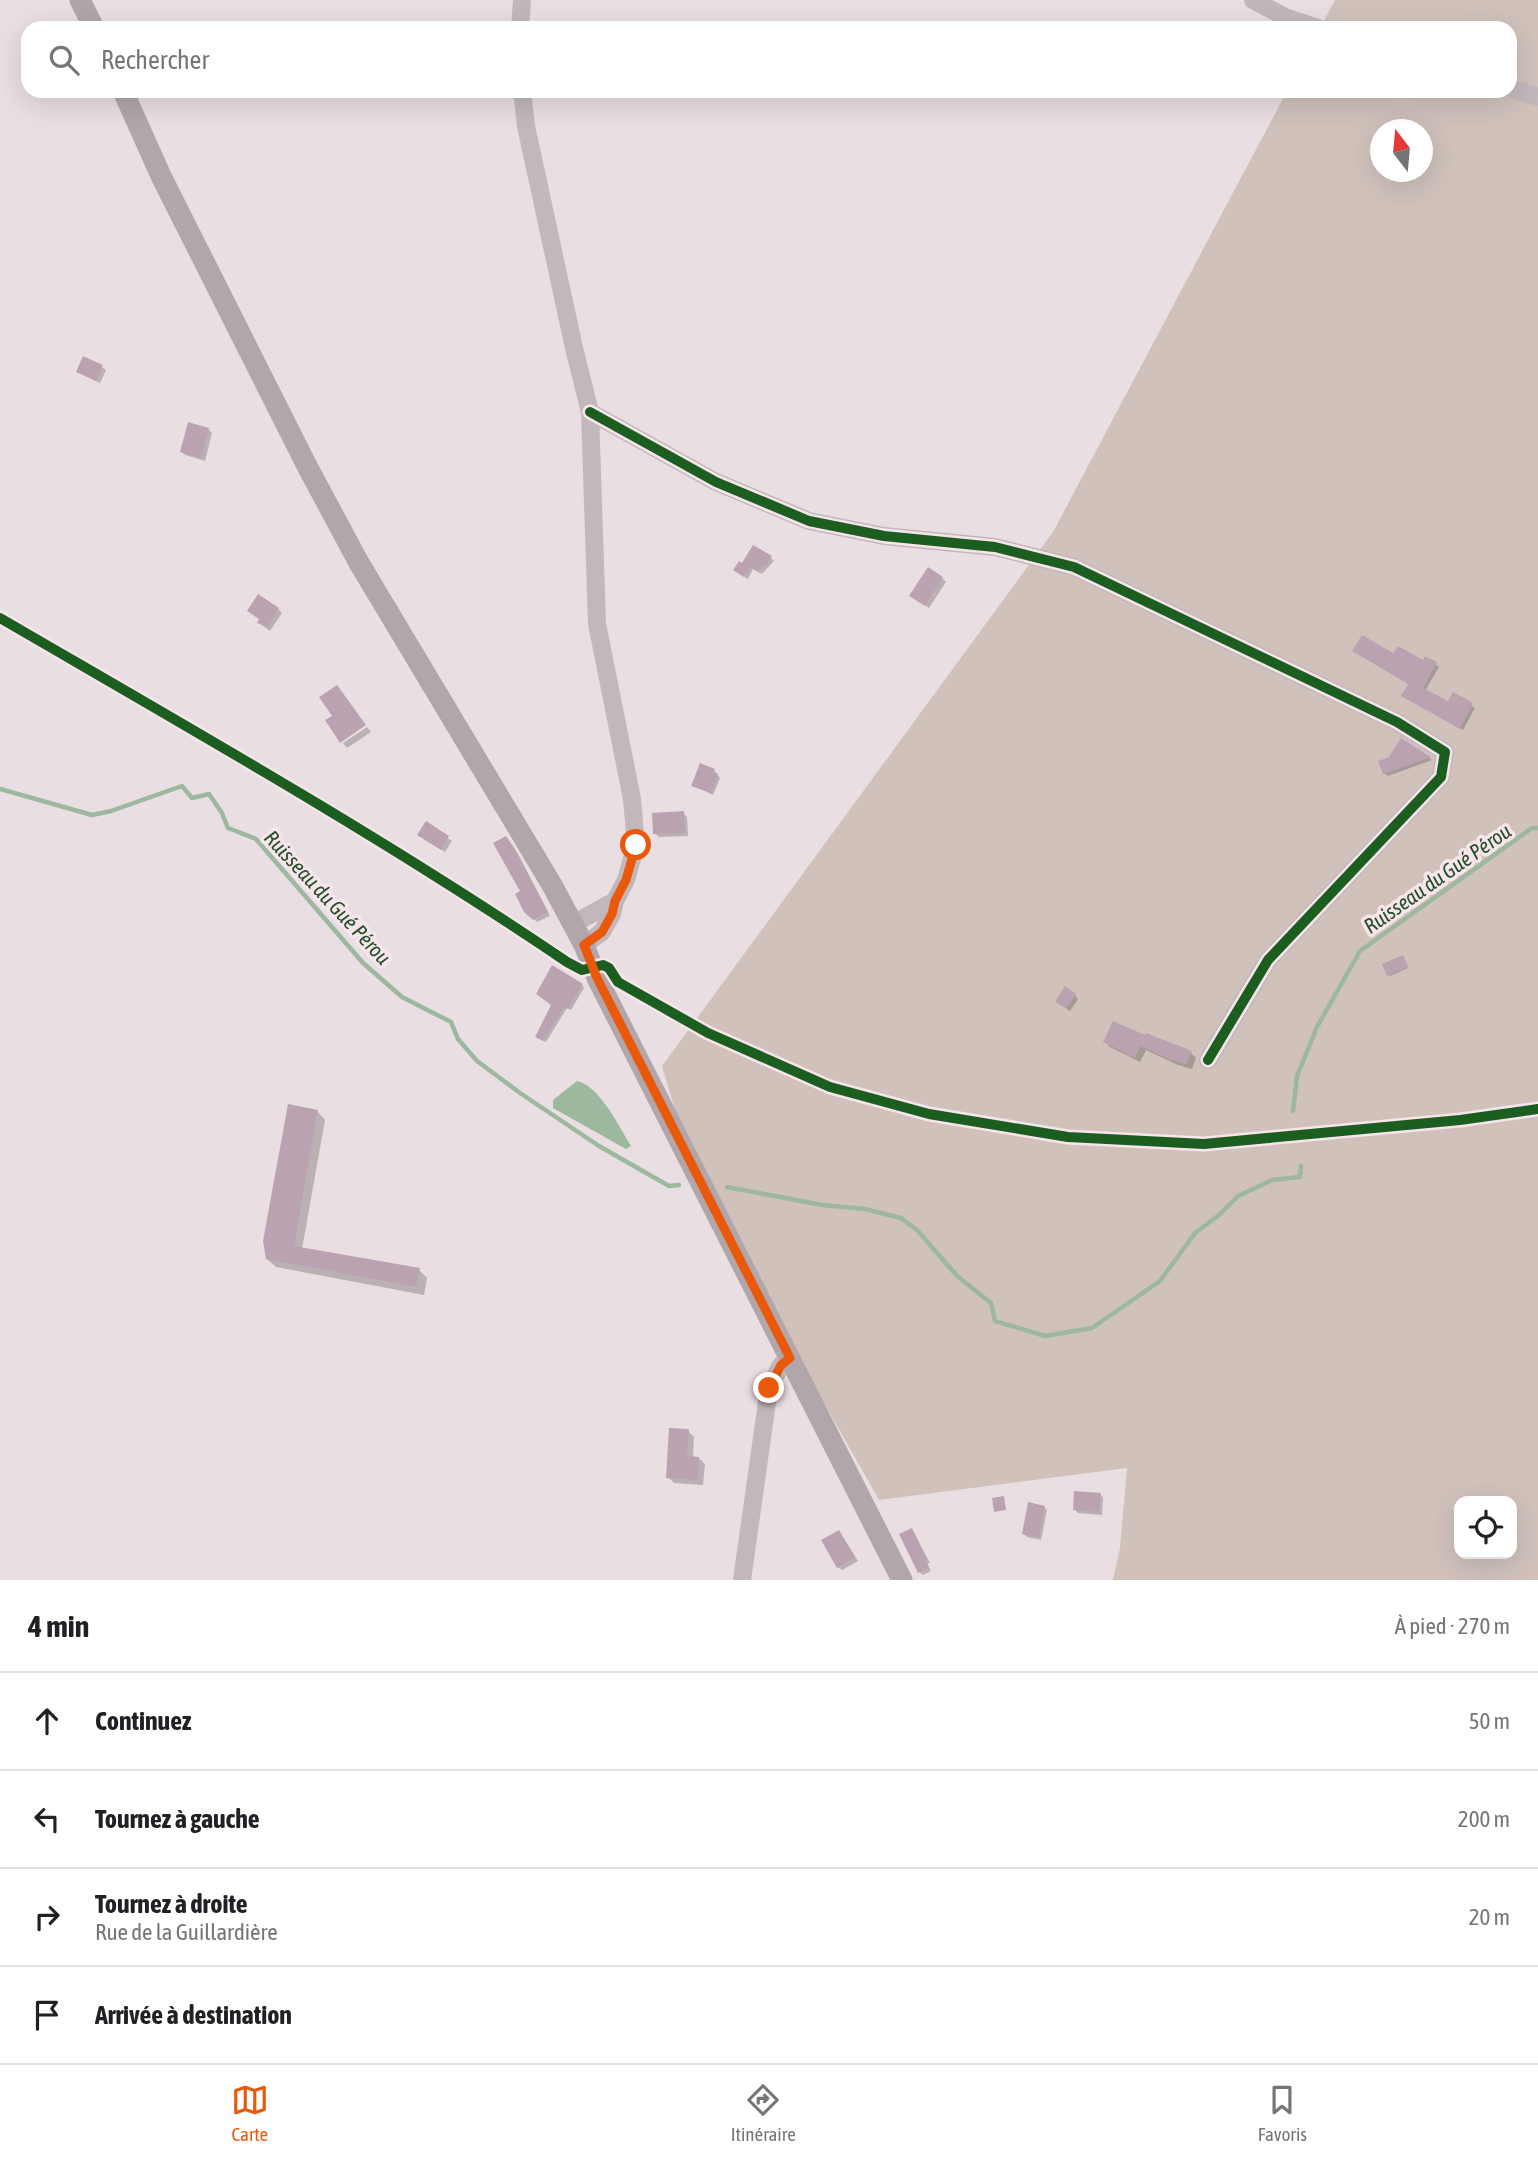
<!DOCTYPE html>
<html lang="fr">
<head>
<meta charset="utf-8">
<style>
	:root { --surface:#fff; --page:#f2f2f2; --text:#202124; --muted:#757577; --line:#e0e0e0; --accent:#ea580c }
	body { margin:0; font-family:"Asap Condensed",sans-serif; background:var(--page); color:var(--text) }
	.controls { position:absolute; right:21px; bottom:21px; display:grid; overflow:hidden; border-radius:14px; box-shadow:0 7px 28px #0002 }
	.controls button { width:63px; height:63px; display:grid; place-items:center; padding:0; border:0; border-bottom:2px solid var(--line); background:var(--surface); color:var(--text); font:35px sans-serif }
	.compass { position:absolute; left:1370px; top:119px; width:63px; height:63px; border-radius:50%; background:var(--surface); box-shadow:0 7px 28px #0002; rotate:344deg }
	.stop { position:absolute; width:21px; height:21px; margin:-16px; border:5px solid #ea580c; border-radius:50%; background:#fff }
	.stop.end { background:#ea580c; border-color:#fff; box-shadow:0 2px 7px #0008 }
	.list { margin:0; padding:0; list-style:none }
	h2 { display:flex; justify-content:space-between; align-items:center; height:91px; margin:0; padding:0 28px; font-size:30px }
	h2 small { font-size:23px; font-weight:400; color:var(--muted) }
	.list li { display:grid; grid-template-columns:46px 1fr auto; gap:21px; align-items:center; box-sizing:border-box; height:98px; padding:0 28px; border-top:2px solid var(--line) }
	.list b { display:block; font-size:26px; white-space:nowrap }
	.list p { margin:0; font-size:23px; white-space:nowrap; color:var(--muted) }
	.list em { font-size:23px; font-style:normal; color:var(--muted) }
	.icon { flex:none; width:38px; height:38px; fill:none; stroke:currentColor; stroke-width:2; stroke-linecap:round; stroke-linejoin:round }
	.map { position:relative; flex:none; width:1538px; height:1580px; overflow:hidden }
	.search { position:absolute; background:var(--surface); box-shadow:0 7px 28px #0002; left:21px; right:21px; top:21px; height:77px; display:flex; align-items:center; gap:18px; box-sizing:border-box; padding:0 24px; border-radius:21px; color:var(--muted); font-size:26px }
	.sheet { height:483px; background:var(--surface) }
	nav { display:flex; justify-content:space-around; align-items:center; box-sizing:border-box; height:98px; border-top:2px solid var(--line); background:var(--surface); font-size:19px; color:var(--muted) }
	nav a { display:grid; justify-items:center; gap:4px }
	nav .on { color:var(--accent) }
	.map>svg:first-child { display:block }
	.green { fill:#d0c1bb; fill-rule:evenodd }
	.water { fill:#9cb89e }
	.shadow { fill:#0003 }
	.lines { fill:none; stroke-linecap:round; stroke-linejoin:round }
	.stream { stroke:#9cb89e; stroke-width:4.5 }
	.building { fill:#bba2b1 }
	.minor { stroke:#c2b8bc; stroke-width:18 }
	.major { stroke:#b1a7ab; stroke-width:21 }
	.cycleway-casing { stroke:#f7e5eb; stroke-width:15 }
	.cycleway { stroke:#1b5e20; stroke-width:10 }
	.route { stroke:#ea580c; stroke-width:9 }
	.labels { text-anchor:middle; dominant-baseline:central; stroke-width:7; stroke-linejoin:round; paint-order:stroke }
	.water-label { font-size:21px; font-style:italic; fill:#204f28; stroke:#f7e5eb }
</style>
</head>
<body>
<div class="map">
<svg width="1538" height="1580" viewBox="0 0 1538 1580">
	<rect width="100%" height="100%" fill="#e9dee2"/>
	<path class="green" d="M1335 0H1538V1580H1113L1120 1548 1127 1468 879 1500 819 1394 700 1194 662 1066 1053 532 1287 91H1510V28H1320ZM1380 130H1422V172H1380ZM1459 1501H1512V1554H1459Z"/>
	<path class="water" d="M577 1081C600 1086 619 1127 631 1146L626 1149 553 1108V1100Z"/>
	<path class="shadow" d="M102 367 106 370 100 383 78 372Z
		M209 430 212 433 205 461 185 455 182 452Z
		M771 558 774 561 762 574 753 569 748 579 738 573 743 565Z
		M942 578 946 582 929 608 911 596Z
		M278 609 282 613 270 631 259 623Z
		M1394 656 1435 664 1439 667 1425 691 1448 704 1453 695 1475 708 1463 730 1403 696 1410 685Z
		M367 727 371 732 347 748 343 743Z
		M1402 740 1432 760 1388 776 1384 773Z
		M714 770 720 778 713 795 693 785Z
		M683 813 687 817 688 836 659 837 655 833Z
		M427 824 452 841 445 852 423 838Z
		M509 842 518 854 550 916 537 922 525 911Z
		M1404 958 1408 968 1390 976 1389 975Z
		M582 985 584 988 571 1010 567 1008 546 1042 540 1039 553 1005Z
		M1075 995 1078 999 1070 1011 1057 1002Z
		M1114 1023 1191 1053 1196 1058 1192 1069 1178 1065 1146 1050 1140 1062 1110 1047 1105 1042Z
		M317 1111 325 1120 302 1249 419 1270 427 1278 424 1295 276 1267 267 1259Z
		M688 1431 694 1437 693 1458H699L705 1464 703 1485 674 1483 668 1477Z
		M1100 1494 1103 1498 1102 1515 1078 1513 1074 1509Z
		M1044 1507 1047 1510 1041 1540 1027 1537 1024 1534Z
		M912 1530 930 1563 927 1564 931 1571 923 1575 919 1572Z
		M842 1536 858 1561 842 1570 838 1567Z"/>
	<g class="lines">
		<path class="stream" d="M0 789 92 815 111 811 182 786 192 798 209 794 222 813 228 828 256 839 363 963 402 997 451 1022 458 1039 477 1061 520 1093 599 1146 669 1186 679 1185
			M1293 1111 1297 1076 1317 1027 1360 951 1532 828H1538
			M727 1187 822 1205 865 1209 901 1218 917 1230 957 1276 991 1303 995 1321 1045 1336 1092 1328 1160 1281 1195 1233 1219 1215 1238 1196 1272 1180 1300 1177 1301 1166"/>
	</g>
	<path class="building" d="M83 356 103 365 96 381 76 372Z
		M188 422 209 428 201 458 180 452Z
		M753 545 772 556 766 566 763 565 758 572 750 567 744 577 733 570 739 561 742 563Z
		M928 567 943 577 925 606 909 596Z
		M258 594 279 608 268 627 257 623 259 619 247 611Z
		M1362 635 1393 653 1398 646 1423 660 1425 656 1437 662 1423 688 1448 701 1453 692 1473 703 1460 729 1401 696 1408 684 1352 651Z
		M337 685 366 725 340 743 325 720 332 716 319 697Z
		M1401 738 1431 757 1383 774 1378 761 1389 757Z
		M700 763 715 769 714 772 718 774 711 793 691 786Z
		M684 811 685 833 653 834 652 813Z
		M426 821 449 836 441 850 417 835Z
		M506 836 515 849 548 912 533 920 524 912 515 894 520 891 493 843Z
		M1403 955 1408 967 1387 976 1382 964Z
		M552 965 583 984 568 1009 564 1007 543 1041 535 1037 551 1005 536 994Z
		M1065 986 1076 994 1066 1008 1055 1002Z
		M1113 1021 1145 1035 1146 1033 1192 1051 1186 1064 1171 1060 1140 1046 1135 1058 1103 1042Z
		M288 1104 318 1110 294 1246 420 1268 416 1287 266 1259 263 1241Z
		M669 1428 689 1429 687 1456 699 1457 698 1480 666 1478Z
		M1074 1491 1101 1493 1099 1512 1073 1510Z
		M1004 1496 1006 1510 994 1512 992 1498Z
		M1028 1502 1045 1506 1039 1538 1022 1534Z
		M912 1528 927 1559 925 1560 929 1567 918 1573 899 1534Z
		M839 1530 855 1557 837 1568 821 1540Z"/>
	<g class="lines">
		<path class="minor" d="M1253 0 1285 17 1318 28
			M520 28 522 0
			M1510 88 1538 97
			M522 91 526 126 574 348 590 412 597 624 632 799 636 845 626 880 615 901 612 914 602 932 584 945
			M590 412 716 482 809 521 884 536 995 547 1074 567 1397 722 1445 752 1441 777 1268 960 1208 1060
			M573 924 615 901
			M742 1580 769 1388 781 1365 790 1358"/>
		<path class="major" d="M80 0 94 28
			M123 91 161 176 307 466 359 563 552 885 584 945 597 978 902 1580"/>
		<g class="cycleway-casing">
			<path id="cycleway" d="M590 412 716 482 809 521 884 536 995 547 1074 567 1397 722 1445 752 1441 777 1268 960 1208 1060
				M0 618C191 729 384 838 567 962L582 970 603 965 609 968 618 982 708 1033 830 1087 929 1114 1068 1137 1204 1144 1460 1120 1538 1109"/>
		</g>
		<use href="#cycleway" class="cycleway"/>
	</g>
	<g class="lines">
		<path class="route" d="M636 845 626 880 615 901 612 914 602 932 584 945 597 978 790 1358 781 1365 769 1388"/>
	</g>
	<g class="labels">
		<g class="water-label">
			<text transform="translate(1437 878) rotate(-35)">Ruisseau du Gué Pérou</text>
			<text transform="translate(328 897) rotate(47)">Ruisseau du Gué Pérou</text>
		</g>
	</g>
</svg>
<div class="controls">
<button><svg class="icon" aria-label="locate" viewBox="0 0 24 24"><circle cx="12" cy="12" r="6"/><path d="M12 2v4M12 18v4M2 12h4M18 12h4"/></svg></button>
</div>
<svg class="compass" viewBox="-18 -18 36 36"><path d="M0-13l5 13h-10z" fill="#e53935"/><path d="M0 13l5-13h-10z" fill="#757577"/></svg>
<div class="stop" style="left:636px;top:845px"></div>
<div class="stop end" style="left:769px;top:1388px"></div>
<div class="search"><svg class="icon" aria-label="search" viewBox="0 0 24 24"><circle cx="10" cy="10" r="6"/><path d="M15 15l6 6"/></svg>Rechercher</div>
</div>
<section class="sheet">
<h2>4 min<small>À pied · 270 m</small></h2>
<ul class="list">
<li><svg class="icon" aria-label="ahead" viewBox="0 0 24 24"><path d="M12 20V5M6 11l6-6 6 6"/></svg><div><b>Continuez</b></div><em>50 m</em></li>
<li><svg class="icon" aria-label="left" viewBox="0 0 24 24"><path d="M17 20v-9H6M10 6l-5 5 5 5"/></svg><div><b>Tournez à gauche</b></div><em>200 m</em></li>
<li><svg class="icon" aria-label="right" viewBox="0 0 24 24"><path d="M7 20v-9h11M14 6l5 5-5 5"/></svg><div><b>Tournez à droite</b><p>Rue de la Guillardière</p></div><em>20 m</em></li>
<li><svg class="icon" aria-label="arrive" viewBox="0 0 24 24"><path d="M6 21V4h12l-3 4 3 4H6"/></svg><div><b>Arrivée à destination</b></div></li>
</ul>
</section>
<nav>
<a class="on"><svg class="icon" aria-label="map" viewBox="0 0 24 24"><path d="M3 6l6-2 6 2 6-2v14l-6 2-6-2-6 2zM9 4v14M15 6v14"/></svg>Carte</a>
<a><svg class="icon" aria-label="directions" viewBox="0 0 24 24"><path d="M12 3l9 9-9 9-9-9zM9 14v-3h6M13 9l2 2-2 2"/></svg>Itinéraire</a>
<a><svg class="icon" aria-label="saved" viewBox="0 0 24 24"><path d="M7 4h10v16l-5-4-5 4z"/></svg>Favoris</a>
</nav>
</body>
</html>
